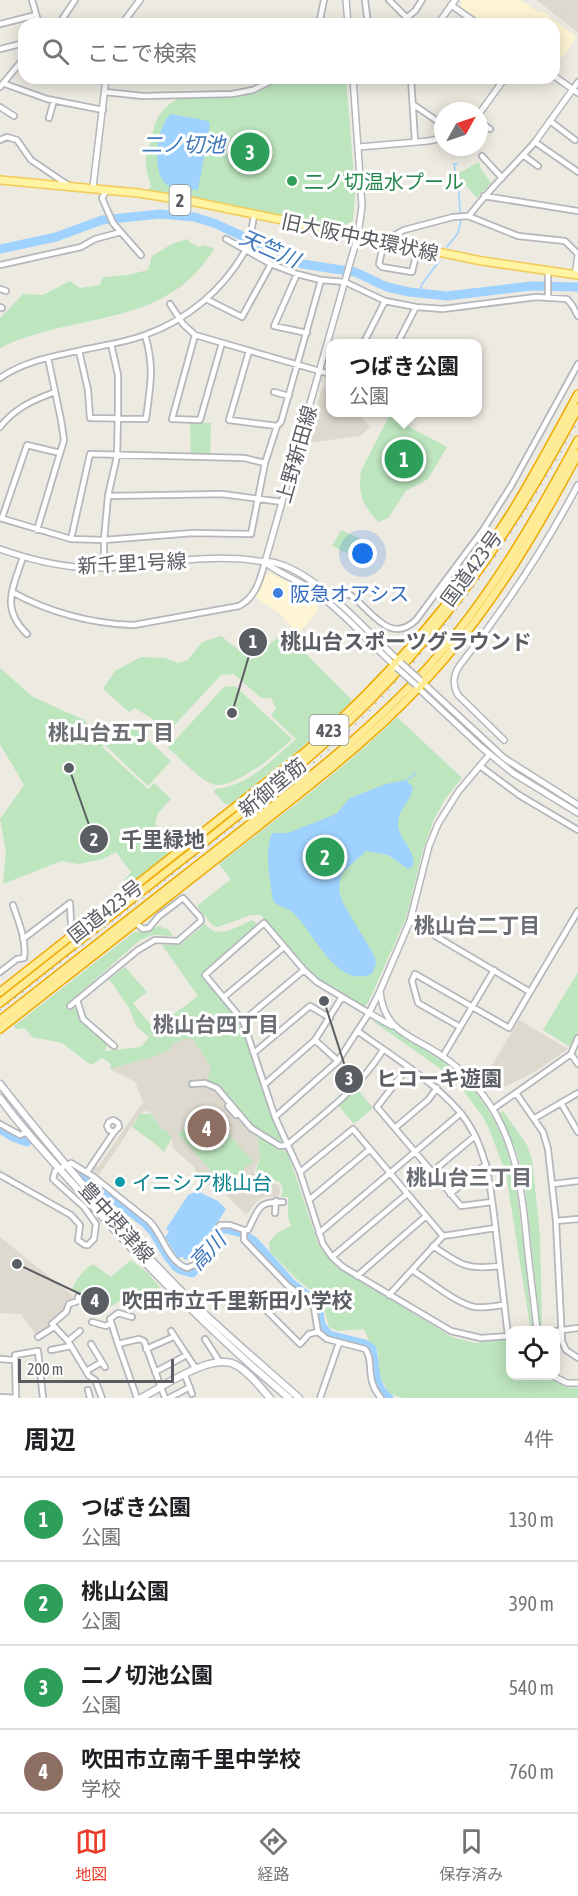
<!DOCTYPE html>
<html lang="ja">
<head>
<meta charset="utf-8">
<style>
	:root { --surface:#fff; --page:#f2f2f2; --text:#202124; --muted:#757577; --line:#e0e0e0; --accent:#ea3e2a }
	body { margin:0; font-family:"Asap Condensed","Noto Sans JP",sans-serif; background:var(--page); color:var(--text) }
	.controls { position:absolute; right:18px; bottom:18px; display:grid; overflow:hidden; border-radius:12px; box-shadow:0 3px 15px #0003 }
	.controls button { width:54px; height:54px; display:grid; place-items:center; padding:0; border:0; border-bottom:2px solid var(--line); background:var(--surface); color:var(--text); font:30px sans-serif }
	.compass { position:absolute; left:434px; top:102px; width:54px; height:54px; border-radius:50%; background:var(--surface); box-shadow:0 3px 15px #0003; rotate:50deg }
	.scale { position:absolute; left:18px; bottom:15px; width:156px; box-sizing:border-box; padding-left:6px; border:3px solid #5a5d62; border-top:0; font-size:16px; line-height:21px; white-space:nowrap; color:#5a5d62; -webkit-text-stroke:4px #fff; paint-order:stroke }
	.you { position:absolute; left:363px; top:554px; width:21px; height:21px; margin:-15px; border:4px solid #fff; border-radius:50%; background:#1a73e8; box-shadow:0 0 0 9px #1a73e833 }
	.badge { display:grid; place-items:center; width:39px; height:39px; border-radius:50%; background:var(--accent); color:#fff; font-size:20px; font-weight:700 }
	.pin { position:absolute; translate:-50% -50%; border:3px solid #fff; box-shadow:0 2px 6px #0006 }
	.popup { position:absolute; left:326px; top:339px; width:156px; height:78px; box-sizing:border-box; display:grid; place-content:center; border-radius:12px; background:var(--surface); filter:drop-shadow(0 2px 4px #0005); font-size:20px; white-space:nowrap; color:var(--muted) }
	.popup b { font-size:22px; color:var(--text) }
	.popup::after { content:''; position:absolute; left:50%; top:100%; margin-left:-12px; border:12px solid transparent; border-top-color:var(--surface) }
	.list { margin:0; padding:0; list-style:none }
	h2 { display:flex; justify-content:space-between; align-items:center; height:78px; margin:0; padding:0 24px; font-size:26px }
	h2 small { font-size:20px; font-weight:400; color:var(--muted) }
	.list li { display:grid; grid-template-columns:39px 1fr auto; gap:18px; align-items:center; box-sizing:border-box; height:84px; padding:0 24px; border-top:2px solid var(--line) }
	.list b { display:block; font-size:22px; white-space:nowrap }
	.list p { margin:0; font-size:20px; white-space:nowrap; color:var(--muted) }
	.list em { font-size:20px; font-style:normal; color:var(--muted) }
	.icon { flex:none; width:33px; height:33px; fill:none; stroke:currentColor; stroke-width:2; stroke-linecap:round; stroke-linejoin:round }
	.map { position:relative; flex:none; width:578px; height:1398px; overflow:hidden }
	.search { position:absolute; background:var(--surface); box-shadow:0 3px 15px #0003; left:18px; right:18px; top:18px; height:66px; display:flex; align-items:center; gap:15px; box-sizing:border-box; padding:0 21px; border-radius:18px; color:var(--muted); font-size:22px }
	.sheet { height:414px; background:var(--surface) }
	nav { display:flex; justify-content:space-around; align-items:center; box-sizing:border-box; height:84px; border-top:2px solid var(--line); background:var(--surface); font-size:16px; color:var(--muted) }
	nav a { display:grid; justify-items:center; gap:3px }
	nav .on { color:var(--accent) }
	.map>svg:first-child { display:block }
	.commercial { fill:#fef5d5 }
	.education { fill:#ddd9cf }
	.green { fill:#bde5be }
	.water { fill:#9fd2ff }
	.lines { fill:none; stroke-linecap:round; stroke-linejoin:round }
	.stream { stroke:#9fd2ff; stroke-width:1.5 }
	.river { stroke:#9fd2ff; stroke-width:9 }
	.minor-casing { stroke:#b4b7bc; stroke-width:8 }
	.tertiary-casing { stroke:#b4b7bc; stroke-width:8 }
	.secondary-casing { stroke:#b5b8be; stroke-width:9 }
	.primary-casing { stroke:#f2ca55; stroke-width:10 }
	.trunk-casing { stroke:#ea0; stroke-width:10 }
	.minor { stroke:#fff; stroke-width:4.5 }
	.tertiary { stroke:#fff; stroke-width:5 }
	.secondary { stroke:#fff; stroke-width:6 }
	.primary { stroke:#fff3a4; stroke-width:7 }
	.trunk { stroke:#feeb96; stroke-width:7 }
	.rail { stroke:#b2b3b3; stroke-width:1.5; stroke-dasharray:1.5 8; stroke-linecap:butt }
	.tertiary-bridge-casing { stroke:#b4b7bc; stroke-width:8; stroke-linecap:butt }
	.tertiary-bridge { stroke:#fff; stroke-width:5 }
	.leisure-dot { fill:#2e9e5b; stroke:#fff; stroke-width:2 }
	.shop-dot { fill:#3f7fe0; stroke:#fff; stroke-width:2 }
	.culture-dot { fill:#0f9aa8; stroke:#fff; stroke-width:2 }
	.labels { text-anchor:middle; dominant-baseline:central; stroke-width:6; stroke-linejoin:round; paint-order:stroke }
	.shield { fill:#fff; stroke:#8c8e91; stroke-width:1.5 }
	.shield-label { font-size:18px; font-weight:bold; fill:#5a5d62 }
	.leisure-label { font-size:20px; fill:#27864d; stroke:#fff; text-anchor:start }
	.street-label { font-size:20px; fill:#5a5d62; stroke:#fff }
	.shop-label { font-size:20px; fill:#366cbe; stroke:#fff; text-anchor:start }
	.culture-label { font-size:20px; fill:#0d838f; stroke:#fff; text-anchor:start }
	.water-label { font-size:21px; font-style:italic; fill:#3f78ba; stroke:#fff }
	.neighbourhood-label { font-size:21px; font-weight:bold; fill:#6b6f74; stroke:#fff }
	.leader { fill:none; stroke:#5a5d62; stroke-width:2 }
	.callout-dot { fill:#5a5d62; stroke:#fff; stroke-width:2 }
	.mark-label { font-size:18px; text-anchor:middle; font-weight:bold; fill:#fff }
	.callout-label { font-size:21px; text-anchor:middle; font-weight:bold; fill:#5a5d62; stroke:#fff; stroke-width:6; stroke-linejoin:round; paint-order:stroke }
</style>
</head>
<body>
<div class="map">
<svg width="578" height="1398" viewBox="0 0 578 1398">
	<rect width="100%" height="100%" fill="#edeae1"/>
	<path class="commercial" d="M461 0H520L540 13 543 11 576 37 563 57 554 60V24H484L462 9Z
		M272 574 297 586 316 598 319 610 298 634 278 612 255 597 263 575Z"/>
	<path class="education" d="M536 0H578V33L547 8Z
		M322 388 330 390V412L358 413 370 427 360 436 306 443Z
		M519 1020 568 1049 533 1073 496 1091 485 1077Z
		M184 1039H193L211 1067 207 1080 215 1084 252 1127 279 1144 282 1141 288 1154 257 1135 260 1155 254 1172 256 1176 279 1185 280 1192 278 1197H265L258 1200 246 1215 224 1193 205 1183 192 1165 173 1148 172 1139 164 1129 162 1130 150 1112 145 1111 140 1114 99 1175 92 1171 96 1165 98 1167 143 1102 135 1082 110 1069 156 1056 172 1048V1044Z
		M0 1237 77 1299 67 1303 64 1311 48 1323 50 1326 37 1336 21 1314 0 1313Z"/>
	<path class="green" d="M283 78H346L355 190 353 221 343 226 260 213 182 195 147 190 151 187C149 178 145 168 146 159 146 152 150 147 151 141 155 120 159 110 177 99 215 98 251 101 283 78Z
		M479 162 481 169 491 183 477 198 460 179 459 173Z
		M187 239 191 243 199 247 205 245 214 249C165 330 74 311 0 348V318L23 294 43 295 70 281 80 288 100 285 103 277 128 275 148 270 152 256 172 244Z
		M389 416 447 447 428 479 406 491 388 518 378 522C362 503 358 496 361 471Z
		M190 422 211 423 210 456H191Z
		M341 530 367 542 359 559 332 546Z
		M286 631 294 633 293 641 351 699 350 704 302 747 231 804H225L214 792 215 789C249 786 272 760 296 739L271 715 276 709 271 698H261L234 674 221 675 170 730 135 708 129 712 103 689 115 671 141 657 165 658 178 663 188 660 202 642 221 636 251 660Z
		M0 668 33 697 84 720 107 743 128 721 171 761 148 786 105 745 106 744 102 747 148 789 154 783 171 799 158 813 155 822 158 829 176 847 123 889 124 881 131 872 116 852 103 859 78 864 61 861 3 884 6 852 0 819 24 785 0 744Z
		M235 686 292 739C278 753 231 792 212 784 198 778 180 758 168 748L224 687Z
		M397 717 462 778 445 799 434 819 423 850 406 918 368 1003 364 1007 317 979 305 968 261 915H251L218 927 213 926 197 906 231 879 219 864C279 817 342 771 397 717Z
		M252 920 259 925 201 974 242 1026 271 1115 282 1141 279 1144 252 1127 215 1084 209 1083 207 1080 211 1067 193 1039H184L172 1044V1048L156 1056 110 1069 111 1064C99 1054 102 1060 91 1065L62 1043 32 1037 25 1028 16 1029 14 1026 134 932H148L158 926 168 929 173 936 153 935 140 940 65 1006 69 1010 73 1008H78L81 1022 107 1044 105 1051 141 1047 149 1037 137 1027 128 1006 109 979 125 967 147 992 133 1003 154 1029 198 996 162 945H180L205 924C218 941 237 926 252 920Z
		M578 972V1032L570 1047 543 1030Z
		M375 1020C397 1033 422 1044 442 1060 504 1109 514 1160 522 1234 526 1265 529 1295 532 1326H530L506 1174 490 1131 483 1117 459 1085 441 1069 374 1022Z
		M357 1089 373 1108 354 1124 338 1105Z
		M205 1109 253 1161 225 1186 178 1134Z
		M503 1111 527 1145 532 1160 540 1236 542 1325H540L525 1186 517 1153 499 1114Z
		M140 1114H151L162 1130 164 1129 172 1138 164 1152 153 1142 132 1127Z
		M257 1134 288 1154 319 1246 335 1266 452 1337 475 1343 510 1339V1376H546L567 1387 578 1388V1398H403L390 1394 379 1376 378 1351 369 1341 364 1329 337 1331 329 1327 321 1297 300 1282 270 1252 269 1242 277 1233 291 1226 288 1217V1197H281L283 1190 281 1183 259 1174 256 1171 260 1155Z
		M131 1260 148 1273 161 1289 150 1313 142 1311 122 1299 103 1312 84 1308 81 1303V1296L72 1289C77 1278 83 1270 93 1264L111 1277Z"/>
	<path class="water" d="M171 114 208 121 210 124 198 190C188 189 173 190 166 184 151 172 157 124 171 114Z
		M405 780 413 787C412 800 399 808 398 822 397 839 416 848 413 866L408 869 388 855 366 851 343 872 340 880 339 891 343 903 375 957 376 964 372 974C335 989 315 932 292 912 286 906 278 908 273 900 270 880 264 852 272 833H288L336 814 350 798 386 784Z
		M197 1191 218 1201 226 1209 195 1258 185 1260 183 1257 178 1258 165 1237 169 1232 166 1229 188 1195Z"/>
	<g class="lines">
		<path class="stream" d="M457 164H454L459 193 460 212
			M447 247 458 233 461 220
			M419 294 422 284 440 260
			M406 781 416 773"/>
		<path class="river" d="M0 249 56 237 102 220 160 214 194 217 214 223 302 264 355 272 387 287 409 292 447 296 531 286 578 287
			M0 1129 13 1137 27 1142
			M83 1175 145 1223 154 1233 168 1257 176 1267 181 1270 192 1273 195 1270 223 1228 241 1233 254 1241 291 1283 312 1299 318 1305 321 1325 329 1335 365 1344 372 1349C376 1368 372 1385 389 1398"/>
		<g class="minor-casing">
			<path id="minor" d="M32 0 39 24
				M365 0 368 24
				M389 0 407 18
				M0 24 36 15
				M59 24 75 0
				M319 24 324 0
				M399 24 415 11 422 0
				M0 49 24 43
				M411 78 415 142
				M5 84 47 99 103 110
				M0 87 24 58
				M573 89 578 82
				M105 92 143 96 232 94 253 90 277 78
				M414 105 443 125
				M0 107 14 116
				M49 118 54 100
				M479 121 490 129
				M550 121 575 140
				M0 140 7 137 17 140 31 160 68 185
				M523 155 538 166
				M482 156 502 178
				M107 190 102 198 113 223 141 255
				M484 196 578 211
				M469 216C489 189 513 167 535 142L578 172
				M226 239 271 264 297 274 321 280 345 282 385 301 416 307 443 309 536 297 567 299 572 305 578 316
				M418 248 412 272 382 267 379 264 384 241 404 230 453 217 468 216 518 236 565 241 578 254
				M0 265 81 247 95 239 121 232
				M548 271V298
				M297 274 274 326 307 333
				M0 289 6 291
				M206 299 242 317 271 264
				M170 304 183 324 195 335 330 374
				M0 307 2 308
				M195 335 172 419 200 420 222 343
				M363 344 385 301
				M397 344 416 307
				M79 351 88 390 90 418 146 419C150 387 155 368 145 335
				M249 351 229 420 277 426
				M0 378C26 360 56 356 87 349 106 345 126 342 145 335 187 320 223 290 245 251 251 240 252 227 254 215
				M274 392 289 396
				M361 413V412
				M0 427C15 408 33 400 55 392
				M108 496 222 494 282 502
				M0 518 71 539 104 540 193 533 251 534 265 463 277 426 281 422 321 280
				M2 518 27 445 60 453
				M37 530 64 440 61 420 48 358
				M71 539 90 454 244 458 265 463
				M23 557C13 588 0 608 27 634
				M104 568V540L108 496 117 456 118 413V375L111 344
				M12 592C48 612 92 624 134 625L239 606C256 597 260 580 265 562
				M337 602 343 596 349 594C371 609 389 646 416 620L483 530 511 486 578 364
				M480 766 519 795 578 830
				M13 905C18 921 27 940 24 958
				M410 921 530 992 578 911
				M23 939 70 903 71 925 76 933
				M0 972 17 959 24 958
				M224 997 284 947
				M77 1000 83 1019 114 1046
				M70 1006 138 950 155 940 178 941 201 921 200 917 183 898 159 916 149 928 143 929 136 923
				M243 1021 304 970
				M460 1027 418 1003 412 981 415 974 509 1028 530 992
				M359 1032C393 1057 431 1079 459 1111 488 1145 491 1190 496 1232 500 1267 504 1302 508 1336
				M315 1040 338 1061
				M255 1052 310 1006 330 1018
				M571 1054 578 1064
				M443 1056 494 970
				M408 1067 377 1107 461 1206 492 1202
				M192 1084 205 1083 217 1088 251 1128 280 1146 287 1145C322 1115 359 1089 383 1050
				M265 1084 315 1040 342 997
				M516 1093 543 1132 548 1149 556 1221 562 1341 566 1350 578 1358
				M561 1103 578 1132
				M228 1106 236 1115
				M493 1109 571 1054 578 1038
				M275 1117 338 1061 369 1013 317 982 304 970 264 923 205 975 243 1021 275 1117 300 1172 323 1244 332 1257 343 1267 451 1331 481 1338 510 1336
				M535 1118 578 1093
				M0 1124 20 1135 28 1132
				M395 1128 428 1100 437 1088
				M87 1172 114 1132 119 1127 118 1123 113 1120 109 1122 107 1126 109 1130 114 1132
				M300 1172 353 1129 443 1236 389 1295
				M432 1172 475 1136
				M0 1175 71 1215 80 1225 78 1240 85 1245H88L94 1239 96 1224 84 1207 53 1179 55 1171 71 1163 94 1177 149 1221C163 1234 167 1261 187 1268L194 1265 220 1225H230L244 1230V1240L288 1286 311 1303 314 1308 318 1332 327 1339 365 1349C375 1361 364 1379 381 1398
				M553 1184 578 1181
				M450 1194 486 1164
				M309 1200 369 1150
				M275 1213 276 1201
				M556 1221 578 1219
				M244 1230H248C259 1209 257 1201 283 1202
				M319 1233 461 1113
				M443 1236 495 1228
				M433 1246C461 1265 466 1270 500 1266
				M332 1257 407 1194
				M412 1270C430 1281 455 1303 475 1307 485 1308 494 1306 504 1305
				M357 1276 426 1216
				M78 1297V1301L69 1304 66 1312 52 1324 68 1341 89 1376 95 1380 102 1398
				M261 1305 300 1344 309 1334 318 1332
				M92 1322 106 1326 111 1323
				M171 1331 196 1369
				M556 1331 578 1328
				M38 1337 54 1327
				M205 1339 219 1361
				M68 1341 80 1331
				M91 1344 105 1367
				M118 1344 110 1319 118 1313 132 1317
				M146 1349 171 1338
				M51 1350 71 1346
				M0 1359 14 1360
				M86 1371 102 1362
				M155 1372 183 1357
				M185 1375 192 1394
				M88 1390 90 1398
				M0 1397 16 1398
				M16 1398 15 1355 38 1351 43 1398
				M137 1398 118 1344 139 1339 144 1341 165 1398
				M169 1398 190 1387
				M320 1398 339 1343"/>
		</g>
		<g class="tertiary-casing">
			<path id="tertiary" d="M346 0 348 24
				M451 5 478 24
				M122 24 140 0
				M438 24 455 0
				M554 76 578 93
				M479 114 505 78
				M535 142 573 89
				M359 147 428 141 443 138
				M93 187 106 78
				M575 275 578 255
				M0 549C34 561 67 569 103 568 155 565 206 553 258 561 264 562 270 561 276 563 320 575 366 631 400 662
				M265 562 358 235 362 206 353 78
				M265 562C280 575 301 581 317 593 346 615 370 643 396 667
				M421 681 504 758 578 805
				M417 687 481 747 513 773 578 813
				M504 740 458 695C452 684 453 675 460 665 505 608 544 549 578 485
				M489 755 458 792 438 824 429 846 410 921 380 991C384 1033 412 1035 442 1056 463 1070 482 1091 495 1113 518 1154 523 1198 527 1244 530 1273 534 1302 537 1330
				M380 991 369 1013 392 1026
				M553 1376 567 1383H578"/>
		</g>
		<g class="secondary-casing">
			<path id="secondary" d="M0 1084C59 1159 122 1232 190 1300 225 1334 262 1365 299 1398
				M0 1098C22 1129 49 1157 74 1185 141 1261 211 1333 289 1398
				M141 1398C164 1386 212 1352 236 1365 249 1372 260 1387 270 1398"/>
		</g>
		<g class="primary-casing">
			<path id="primary" d="M0 180 138 193 195 202 482 261 578 275"/>
		</g>
		<g class="trunk-casing">
			<path id="trunk" d="M0 992 306 751C384 682 455 602 511 513 535 474 556 434 578 394
				M0 1003C65 952 130 900 196 849 248 807 301 767 349 721 444 631 517 523 578 408
				M0 1020C82 955 164 892 246 827 310 777 374 727 429 666 490 598 535 520 578 440
				M0 1029C85 962 171 895 256 828 322 776 387 726 442 662 497 599 539 527 578 454"/>
		</g>
		<use href="#minor" class="minor"/>
		<use href="#tertiary" class="tertiary"/>
		<use href="#secondary" class="secondary"/>
		<use href="#primary" class="primary"/>
		<use href="#trunk" class="trunk"/>
		<path class="rail" d="M0 1010C72 953 145 896 217 839 267 800 319 762 363 717 449 629 520 529 578 421"/>
		<g class="tertiary-bridge-casing">
			<path id="tertiary-bridge" d="M401 663 420 680
				M397 668 416 685"/>
		</g>
		<use href="#tertiary-bridge" class="tertiary-bridge"/>
	</g>
	<circle class="leisure-dot" cx="292" cy="181" r="6"/>
	<circle class="shop-dot" cx="278" cy="593" r="6"/>
	<circle class="culture-dot" cx="120" cy="1182" r="6"/>
	<g class="labels">
		<g class="shield">
			<rect x="169.5" y="185" width="21" height="30" rx="4.5"/>
			<rect x="309.5" y="715" width="39" height="30" rx="4.5"/>
		</g>
		<g class="shield-label">
			<text x="180" y="200">2</text>
			<text x="329" y="730">423</text>
		</g>
		<g class="leisure-label">
			<text x="304" y="181">二ノ切温水プール</text>
		</g>
		<g class="street-label">
			<text transform="translate(360 237) rotate(12)">旧大阪中央環状線</text>
			<text transform="translate(296 454) rotate(-74)">上野新田線</text>
			<text transform="translate(132 563) rotate(-3)">新千里1号線</text>
			<text transform="translate(471 568) rotate(-54)">国道423号</text>
			<text transform="translate(272 787) rotate(-39)">新御堂筋</text>
			<text transform="translate(105 911) rotate(-38)">国道423号</text>
			<text transform="translate(117 1222) rotate(48)">豊中摂津線</text>
		</g>
		<g class="shop-label">
			<text x="290" y="593">阪急オアシス</text>
		</g>
		<g class="culture-label">
			<text x="132" y="1182">イニシア桃山台</text>
		</g>
		<g class="water-label">
			<text x="183" y="144">二ノ切池</text>
			<text transform="translate(270 248) rotate(24)">天竺川</text>
			<text transform="translate(207 1251) rotate(-47)">高川</text>
		</g>
		<g class="neighbourhood-label">
			<text x="111" y="732">桃山台五丁目</text>
			<text x="477" y="925">桃山台二丁目</text>
			<text x="216" y="1024">桃山台四丁目</text>
			<text x="469" y="1177">桃山台三丁目</text>
		</g>
	</g>
	<path class="leader" d="M232 713L253 642M69 768L94 839M324 1001L349 1079M17 1264L95 1301"/>
	<g class="callout-dot">
		<circle cx="232" cy="713" r="6"/>
		<circle cx="69" cy="768" r="6"/>
		<circle cx="324" cy="1001" r="6"/>
		<circle cx="17" cy="1264" r="6"/>
		<circle cx="253" cy="642" r="15"/>
		<circle cx="94" cy="839" r="15"/>
		<circle cx="349" cy="1079" r="15"/>
		<circle cx="95" cy="1301" r="15"/>
	</g>
	<g class="mark-label">
		<text x="253" y="648">1</text>
		<text x="94" y="846">2</text>
		<text x="349" y="1085">3</text>
		<text x="95" y="1307">4</text>
	</g>
	<g class="callout-label">
		<text x="406" y="649">桃山台スポーツグラウンド</text>
		<text x="163" y="847">千里緑地</text>
		<text x="439" y="1086">ヒコーキ遊園</text>
		<text x="237" y="1308">吹田市立千里新田小学校</text>
	</g>
</svg>
<div class="controls">
<button><svg class="icon" aria-label="locate" viewBox="0 0 24 24"><circle cx="12" cy="12" r="6"/><path d="M12 2v4M12 18v4M2 12h4M18 12h4"/></svg></button>
</div>
<svg class="compass" viewBox="-18 -18 36 36"><path d="M0-13l5 13h-10z" fill="#e53935"/><path d="M0 13l5-13h-10z" fill="#757577"/></svg>
<div class="scale">200 m</div>
<div class="you"></div>
<div class="pin badge" style="left:404px;top:459px;background:#2e9e5b">1</div>
<div class="popup"><b>つばき公園</b>公園</div>
<div class="pin badge" style="left:325px;top:857px;background:#2e9e5b">2</div>
<div class="pin badge" style="left:250px;top:152px;background:#2e9e5b">3</div>
<div class="pin badge" style="left:207px;top:1128px;background:#8d6e63">4</div>
<div class="search"><svg class="icon" aria-label="search" viewBox="0 0 24 24"><circle cx="10" cy="10" r="6"/><path d="M15 15l6 6"/></svg>ここで検索</div>
</div>
<section class="sheet">
<h2>周辺<small>4件</small></h2>
<ul class="list">
<li><span class="badge" style="background:#2e9e5b">1</span><div><b>つばき公園</b><p>公園</p></div><em>130 m</em></li>
<li><span class="badge" style="background:#2e9e5b">2</span><div><b>桃山公園</b><p>公園</p></div><em>390 m</em></li>
<li><span class="badge" style="background:#2e9e5b">3</span><div><b>二ノ切池公園</b><p>公園</p></div><em>540 m</em></li>
<li><span class="badge" style="background:#8d6e63">4</span><div><b>吹田市立南千里中学校</b><p>学校</p></div><em>760 m</em></li>
</ul>
</section>
<nav>
<a class="on"><svg class="icon" aria-label="map" viewBox="0 0 24 24"><path d="M3 6l6-2 6 2 6-2v14l-6 2-6-2-6 2zM9 4v14M15 6v14"/></svg>地図</a>
<a><svg class="icon" aria-label="directions" viewBox="0 0 24 24"><path d="M12 3l9 9-9 9-9-9zM9 14v-3h6M13 9l2 2-2 2"/></svg>経路</a>
<a><svg class="icon" aria-label="saved" viewBox="0 0 24 24"><path d="M7 4h10v16l-5-4-5 4z"/></svg>保存済み</a>
</nav>
</body>
</html>
